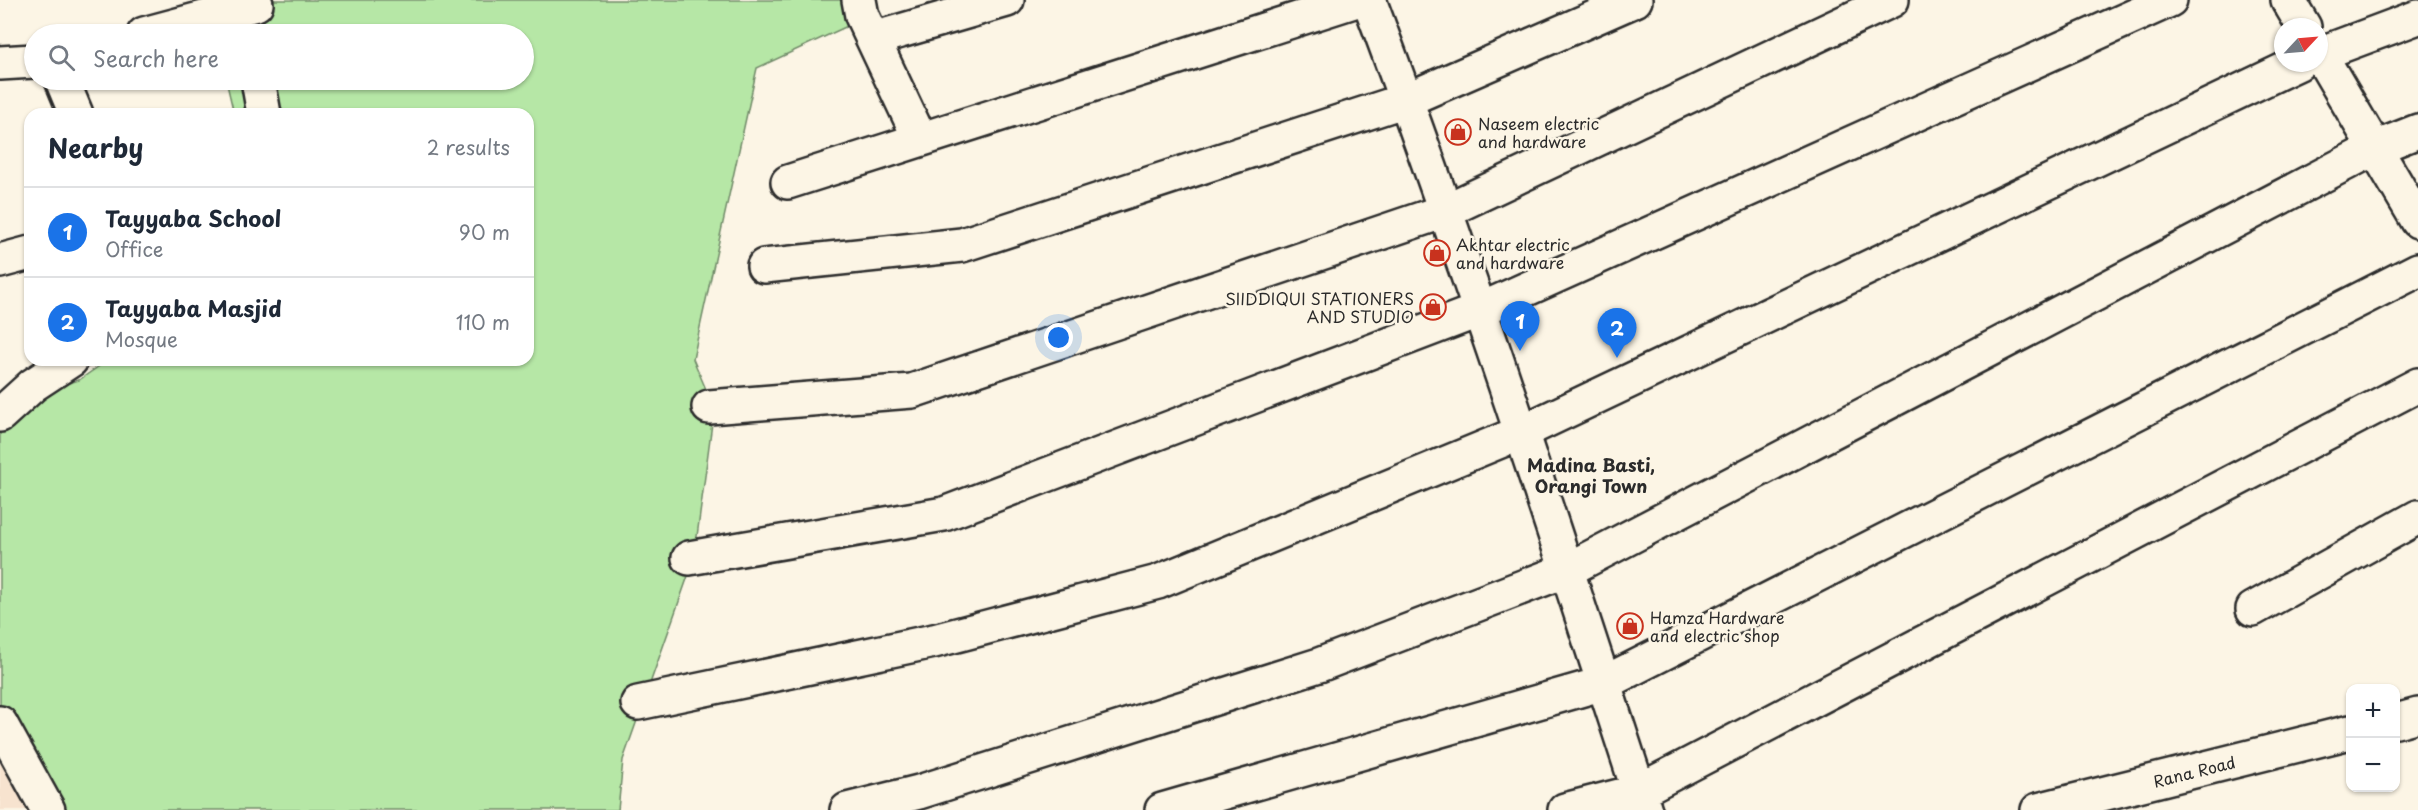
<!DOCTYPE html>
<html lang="en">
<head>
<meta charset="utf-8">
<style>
	:root { --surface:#fff; --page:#f6f6f7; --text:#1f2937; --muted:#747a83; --line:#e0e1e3; --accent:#1a73e8 }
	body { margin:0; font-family:"Playpen Sans",sans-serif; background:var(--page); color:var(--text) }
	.controls { position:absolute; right:18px; bottom:18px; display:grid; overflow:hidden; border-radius:12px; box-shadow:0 2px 4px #0004 }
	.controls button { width:54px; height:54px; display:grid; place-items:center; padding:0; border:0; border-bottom:2px solid var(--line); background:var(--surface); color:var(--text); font:30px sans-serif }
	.compass { position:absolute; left:2274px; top:18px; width:54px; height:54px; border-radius:50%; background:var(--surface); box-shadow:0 2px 4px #0004; rotate:64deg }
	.you { position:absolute; left:1059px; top:338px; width:21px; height:21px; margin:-15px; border:4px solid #fff; border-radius:50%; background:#1a73e8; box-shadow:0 0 0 9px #1a73e833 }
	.badge { display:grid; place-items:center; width:39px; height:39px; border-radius:50%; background:var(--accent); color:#fff; font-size:20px; font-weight:700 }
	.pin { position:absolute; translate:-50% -50px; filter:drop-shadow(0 2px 3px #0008) }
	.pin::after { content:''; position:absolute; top:32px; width:21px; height:18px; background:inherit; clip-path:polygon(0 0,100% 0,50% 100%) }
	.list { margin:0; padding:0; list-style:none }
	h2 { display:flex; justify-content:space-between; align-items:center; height:78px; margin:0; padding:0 24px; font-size:26px }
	h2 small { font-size:20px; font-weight:400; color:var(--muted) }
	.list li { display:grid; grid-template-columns:39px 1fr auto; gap:18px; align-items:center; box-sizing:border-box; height:90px; padding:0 24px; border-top:2px solid var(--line) }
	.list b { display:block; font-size:22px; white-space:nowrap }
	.list p { margin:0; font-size:20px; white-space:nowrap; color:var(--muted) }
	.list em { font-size:20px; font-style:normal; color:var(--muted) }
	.icon { flex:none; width:33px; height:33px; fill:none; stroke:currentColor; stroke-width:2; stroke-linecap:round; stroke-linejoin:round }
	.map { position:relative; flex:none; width:2418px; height:810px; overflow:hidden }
	.search { position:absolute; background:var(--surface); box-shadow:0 2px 4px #0004; left:24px; top:24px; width:510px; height:66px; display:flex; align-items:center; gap:15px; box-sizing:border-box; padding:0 21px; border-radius:33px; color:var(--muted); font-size:22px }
	.panel { position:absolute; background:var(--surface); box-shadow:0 2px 4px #0004; left:24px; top:108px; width:510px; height:258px; border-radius:18px }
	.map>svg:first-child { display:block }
	.built { fill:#f7e3cf }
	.green { fill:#b6e7a6; stroke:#708968; stroke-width:1.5 }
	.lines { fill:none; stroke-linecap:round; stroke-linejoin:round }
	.minor-casing { stroke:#2b2b2b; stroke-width:38 }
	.minor { stroke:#fcf5e5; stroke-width:33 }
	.labels { text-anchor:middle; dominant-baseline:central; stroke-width:5; stroke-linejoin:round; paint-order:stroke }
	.poi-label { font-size:16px; fill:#2b2b2b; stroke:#fcf5e5; text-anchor:start }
	.street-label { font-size:16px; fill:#2b2b2b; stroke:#fcf5e5 }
	.neighbourhood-label { font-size:18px; font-weight:bold; fill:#2b2b2b; stroke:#fcf5e5 }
</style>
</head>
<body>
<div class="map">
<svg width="2418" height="810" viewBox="0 0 2418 810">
	<rect width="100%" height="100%" fill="#fcf5e5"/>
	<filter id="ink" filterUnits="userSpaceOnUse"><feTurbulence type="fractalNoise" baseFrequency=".0167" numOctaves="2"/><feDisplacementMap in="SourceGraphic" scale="12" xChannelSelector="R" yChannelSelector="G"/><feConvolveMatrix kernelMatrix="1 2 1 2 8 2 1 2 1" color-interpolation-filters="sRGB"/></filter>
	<g filter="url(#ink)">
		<path class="built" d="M0 754 32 810H0Z"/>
		<path class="green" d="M233 0H863L867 17 757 68 693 359 714 408 694 559 623 760 618 810H51L0 716V403L79 380 108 360H528V114H234L226 80H524V34H214L212 26Z"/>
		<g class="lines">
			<g class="minor-casing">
				<path id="minor" d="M859 0 862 16 920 139
					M1369 0C1469 267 1557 539 1645 810
					M2288 0 2304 27
					M144 34 256 4
					M873 39 1007 0
					M2319 53 2418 221
					M2319 54 2418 17
					M0 63 34 61
					M62 80 76 114
					M258 80 264 114
					M788 182 1357 0
					M0 261 30 253
					M764 266 962 245 1406 100 1635 0
					M709 407 912 391 1445 211 1892 0
					M0 415 33 385 71 360
					M689 558 944 514 1480 310 2170 0
					M2253 609 2418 517
					M638 703 934 641 1158 582 1522 432 2299 63
					M2396 721 2418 715
					M0 723 48 810
					M847 810 919 792 1319 665 1567 570 2375 148 2418 131
					M1162 810 1604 683 2418 270
					M1565 810 1639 791 2418 385
					M2038 810 2350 732"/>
			</g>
			<use href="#minor" class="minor"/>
		</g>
	</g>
	<defs>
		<g id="shop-ring" transform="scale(1.35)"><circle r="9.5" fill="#fcf5e5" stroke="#c8321e" stroke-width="1.5"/><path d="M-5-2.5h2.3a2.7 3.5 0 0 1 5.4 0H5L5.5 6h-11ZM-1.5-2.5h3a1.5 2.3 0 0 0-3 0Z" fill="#c8321e"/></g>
	</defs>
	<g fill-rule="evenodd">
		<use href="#shop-ring" x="1458" y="132"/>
		<use href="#shop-ring" x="1437" y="253"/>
		<use href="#shop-ring" x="1433" y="307"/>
		<use href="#shop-ring" x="1630" y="626"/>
	</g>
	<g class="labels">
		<g class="poi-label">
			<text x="1478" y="123">Naseem electric<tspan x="1478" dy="18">and hardware</tspan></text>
			<text x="1456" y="244">Akhtar electric<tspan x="1456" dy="18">and hardware</tspan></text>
			<text x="1414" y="298" text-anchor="end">SIIDDIQUI STATIONERS<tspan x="1414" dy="18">AND STUDIO</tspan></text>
			<text x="1650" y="617">Hamza Hardware<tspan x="1650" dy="18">and electric shop</tspan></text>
		</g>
		<g class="street-label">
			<text transform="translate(2194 771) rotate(-14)">Rana Road</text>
		</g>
		<g class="neighbourhood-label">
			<text x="1591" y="464">Madina Basti,<tspan x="1591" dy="21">Orangi Town</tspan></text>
		</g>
	</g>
</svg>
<div class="controls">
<button>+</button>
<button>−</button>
</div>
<svg class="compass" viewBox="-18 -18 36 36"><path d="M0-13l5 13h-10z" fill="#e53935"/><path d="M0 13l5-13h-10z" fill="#747a83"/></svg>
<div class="you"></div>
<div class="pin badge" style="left:1520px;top:351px">1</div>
<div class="pin badge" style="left:1617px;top:358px">2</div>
<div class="search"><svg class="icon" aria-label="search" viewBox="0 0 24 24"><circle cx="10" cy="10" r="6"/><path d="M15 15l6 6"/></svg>Search here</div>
<section class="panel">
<h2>Nearby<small>2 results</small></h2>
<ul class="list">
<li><span class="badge">1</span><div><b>Tayyaba School</b><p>Office</p></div><em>90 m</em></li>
<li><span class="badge">2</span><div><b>Tayyaba Masjid</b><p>Mosque</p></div><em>110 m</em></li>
</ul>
</section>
</div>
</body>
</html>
